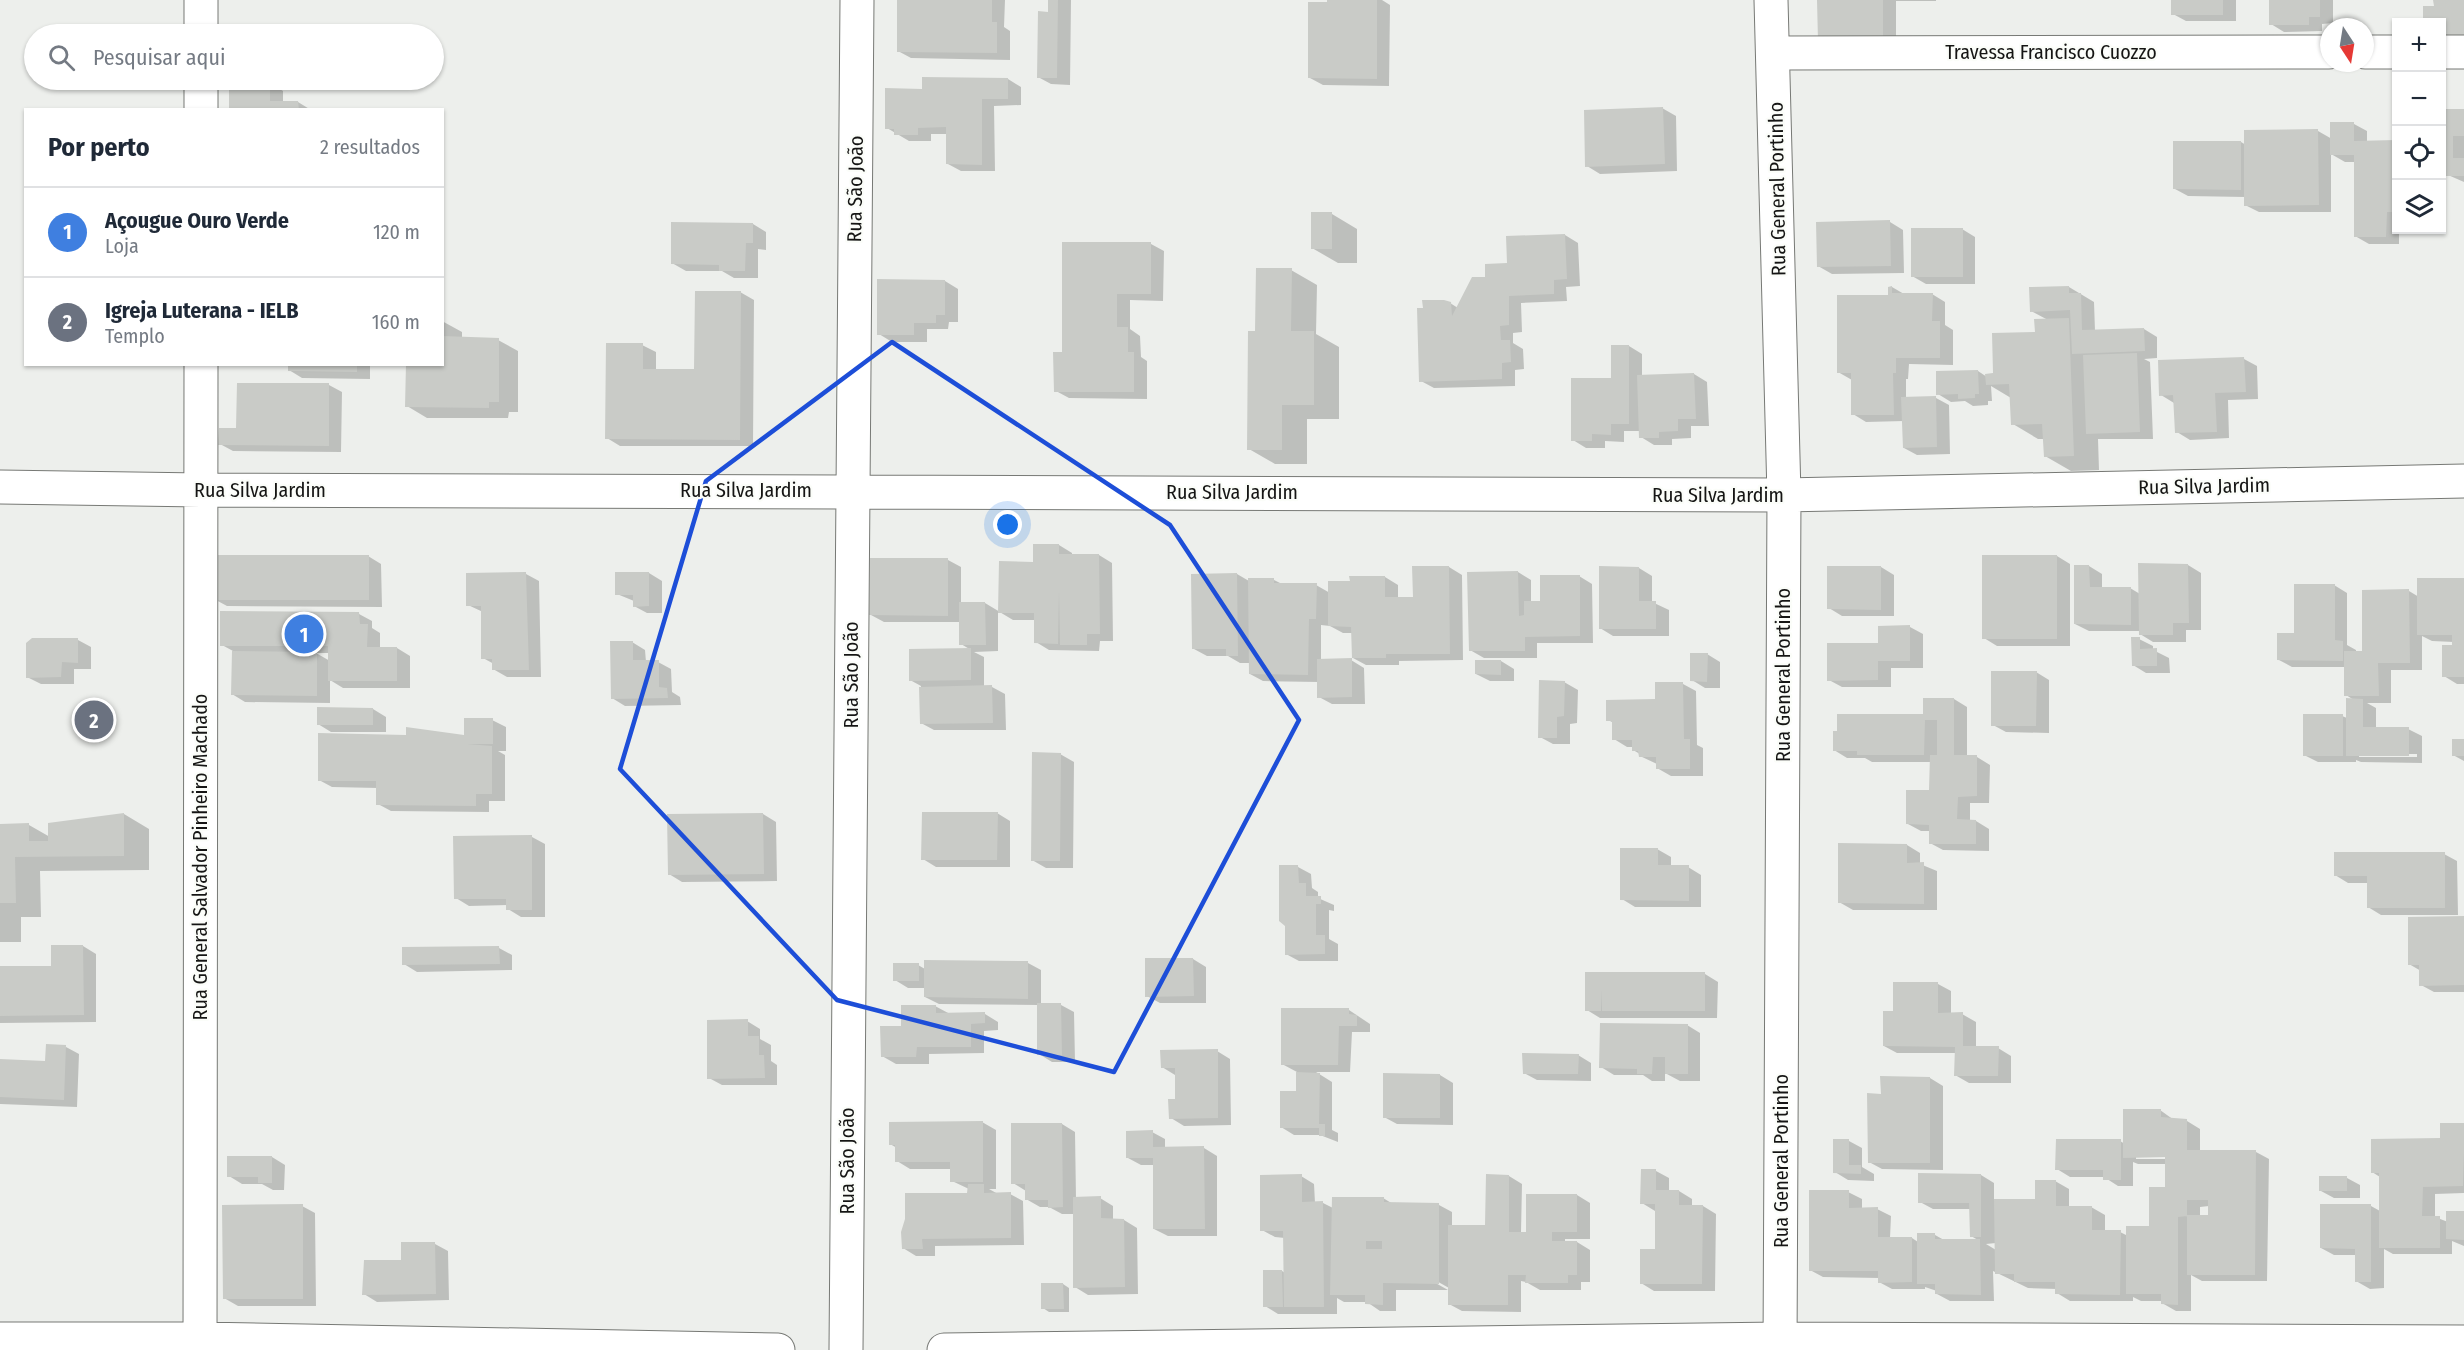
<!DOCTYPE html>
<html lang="pt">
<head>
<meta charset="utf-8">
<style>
	:root { --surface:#fff; --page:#f2f2f3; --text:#1f2937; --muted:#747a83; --line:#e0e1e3; --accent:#ea580c }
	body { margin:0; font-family:"Fira Sans Condensed",sans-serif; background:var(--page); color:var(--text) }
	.controls { position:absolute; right:18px; top:18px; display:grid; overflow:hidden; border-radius:0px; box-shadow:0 2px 4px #0004 }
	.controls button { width:54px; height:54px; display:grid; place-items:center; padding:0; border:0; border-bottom:2px solid var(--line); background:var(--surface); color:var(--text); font:30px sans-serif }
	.compass { position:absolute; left:2320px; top:18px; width:54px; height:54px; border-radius:50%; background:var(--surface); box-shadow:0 2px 4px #0004; rotate:168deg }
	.you { position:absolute; left:1008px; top:525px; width:21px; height:21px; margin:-15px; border:4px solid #fff; border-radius:50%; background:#1a73e8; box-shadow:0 0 0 9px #1a73e833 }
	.badge { display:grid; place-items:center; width:39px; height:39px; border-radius:50%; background:var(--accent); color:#fff; font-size:20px; font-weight:700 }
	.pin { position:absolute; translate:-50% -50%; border:3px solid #fff; box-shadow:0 2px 6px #0006 }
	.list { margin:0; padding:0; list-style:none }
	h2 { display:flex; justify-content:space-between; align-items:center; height:78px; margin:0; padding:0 24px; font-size:26px }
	h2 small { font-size:20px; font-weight:400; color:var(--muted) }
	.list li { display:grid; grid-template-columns:39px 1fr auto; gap:18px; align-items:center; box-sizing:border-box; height:90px; padding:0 24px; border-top:2px solid var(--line) }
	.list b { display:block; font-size:22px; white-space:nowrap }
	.list p { margin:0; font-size:20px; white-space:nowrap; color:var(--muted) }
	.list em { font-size:20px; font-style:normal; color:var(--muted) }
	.icon { flex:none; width:33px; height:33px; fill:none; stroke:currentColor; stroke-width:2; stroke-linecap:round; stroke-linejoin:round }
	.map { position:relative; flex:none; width:2464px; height:1350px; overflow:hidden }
	.search { position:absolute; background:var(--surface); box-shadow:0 2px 4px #0004; left:24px; top:24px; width:420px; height:66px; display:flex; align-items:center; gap:15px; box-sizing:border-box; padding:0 21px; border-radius:33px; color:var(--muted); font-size:22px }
	.panel { position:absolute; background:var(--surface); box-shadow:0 2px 4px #0004; left:24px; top:108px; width:420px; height:258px; border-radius:0px }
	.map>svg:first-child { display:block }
	.shadow { fill:#0003; fill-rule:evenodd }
	.building { fill:#c9cbc7; fill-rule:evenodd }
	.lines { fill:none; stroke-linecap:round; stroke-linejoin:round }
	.minor-casing { stroke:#777975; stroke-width:35 }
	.minor { stroke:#fff; stroke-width:33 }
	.marked { fill:none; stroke:#1d4ed8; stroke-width:4.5; stroke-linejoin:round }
	.labels { text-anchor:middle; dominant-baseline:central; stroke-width:4.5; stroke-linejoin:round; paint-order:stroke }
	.street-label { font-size:20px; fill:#151514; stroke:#fbfdf9 }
</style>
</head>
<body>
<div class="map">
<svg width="2464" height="1350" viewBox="0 0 2464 1350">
	<rect width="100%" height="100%" fill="#edefec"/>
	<path class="shadow" d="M899 0H1005L1004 27 1010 31V60L911 58 898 51Z
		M1050 0H1071L1070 85 1051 84 1038 77 1050 13Z
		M1329 0H1382L1390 5 1389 86 1323 85 1310 78Z
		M1819 0H1936V1H1896V47Z
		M2173 0H2236V21H2186L2173 14Z
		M2270 0H2333V23L2322 24V31L2284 32 2271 24Z
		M1008 79 1021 87V105L994 106 995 171H961L948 164V134H931V141H909L887 128 924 91Z
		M270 83 283 91V102H298L311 110H230Z
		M1662 108 1676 116 1677 171 1600 174 1587 166Z
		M2442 110H2464V182L2448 175V164H2442Z
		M2354 124 2367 131V142H2396V230H2399V244H2369L2355 236 2356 162H2345L2331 154V212H2259L2245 205V197L2188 196 2175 189 2241 142 2246 145V131H2318L2332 139Z
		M1332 214 1357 229V263H1338L1312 248Z
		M1890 222 1903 230 1904 273 1832 274 1818 266Z
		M673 224H753L766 232V250L758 249V278H734L722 271H686L672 263Z
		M1962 229 1975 237V284H1926L1912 276Z
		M1565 235 1578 243 1580 286 1566 287 1567 301 1521 303 1522 332 1513 333V343L1523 349 1524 369 1515 370V386L1434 388 1421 381 1450 303 1458 308 1487 278Z
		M1151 244 1164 251 1163 301 1130 300V329L1140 336 1141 357 1147 361V399L1069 398 1056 391 1063 353Z
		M1291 270 1317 285 1316 334 1339 347V419H1307V464H1275L1249 449 1257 332Z
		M945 281 958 289V322H949L948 329H927V342H892L879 334Z
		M1892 287 1904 294H1932L1945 302V325L1953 330V365L1909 364 1908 379H1906V399L1936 398 1949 405 1950 454 1917 455 1904 448V421L1866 422 1853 414 1852 380 1838 372 1890 297Z
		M2069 287 2094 302 2095 331 2144 329 2157 337V358L2144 359 2150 362 2153 439H2098L2099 470 2071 471 2045 456 2044 439H2038L2013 424 2011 398 1991 386 1992 401H1988V405L1973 406 1965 401 1951 402 1938 394 1978 371 1987 377 1995 375 2048 320 2031 311Z
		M740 292 754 300 753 446H620L607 438 642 345 656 352V370L696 371Z
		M442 321 462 332V339L498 340 518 351V412H509L508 418H427L407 406 442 364Z
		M1629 346 1642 354V376L1694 374 1707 382 1709 426H1691V438L1672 439V445H1654L1641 437 1640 431H1624V442L1605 441V448H1586L1573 440 1613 380Z
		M2244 359 2257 366 2258 399 2228 400 2229 438 2190 440 2177 432 2174 403 2161 395Z
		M289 364H370V379L302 378 289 370Z
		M329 385 342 392 341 452 233 451 220 444Z
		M1059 545 1072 553V556L1099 555 1112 563 1113 641H1100L1099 651 1049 650 1036 642V620H1013L998 611V651L974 652 984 657V687H992L1005 694 1006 730H934L921 723V686L910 680 971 650 961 644 960 622H884L871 615 948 560 961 567V604L985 603 1000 612 1034 563Z
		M368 556 381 564 382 607 227 606 214 599Z
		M2057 556 2070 564V646H1997L1984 638Z
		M2140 565H2188L2201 573V630H2186V642H2153L2140 634V631H2089L2075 624 2089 566 2102 574V589L2130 588 2140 594Z
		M1449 567 1462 575 1463 660 1399 661V665H1366L1353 658V633H1343L1330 626 1321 625V660H1351L1364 668 1365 704H1332L1319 697V682L1263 681 1250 674V663H1240L1228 656H1207L1194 649 1193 575 1237 574 1249 581 1274 580 1282 584 1316 585 1330 593 1352 582 1385 577 1398 585V599H1414Z
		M1881 567 1894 575V616H1842L1829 608Z
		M1639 568 1652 576V602L1669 610V636H1613L1600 628Z
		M1518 572 1531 580V602H1542L1579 576 1592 584 1593 643H1537V658H1484L1470 650 1468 573Z
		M649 573 662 581V613H647L634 606V601L617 594Z
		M526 574 539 581 541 677H507L493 669 494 664 483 658V612L468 605Z
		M2464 580V684H2457L2444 676 2454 642 2432 641 2422 636V670H2391V703H2367L2376 708V729H2408L2422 736V763L2361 762 2356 760V762H2318L2304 755 2342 716 2347 718 2354 700 2346 695V667H2292L2279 660 2334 585 2347 593V645L2356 650V653H2364L2409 591 2419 597ZM2359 754H2417V757H2359Z
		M359 614 372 621V628L380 633V648H397L410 656V688H343L330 680V703L245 702 232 694 233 651 222 645ZM316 653H330V661Z
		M1910 627 1923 634V668H1891V687H1842L1829 680Z
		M2139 639 2153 646V650L2169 658 2170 673H2146L2133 665Z
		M78 640 91 647V669H74V684H41L27 677Z
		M632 642 645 650 646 662H658L671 669 672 692 680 697 681 705 625 706 612 698Z
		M1707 654 1720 662V688H1705L1692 680Z
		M1501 661 1514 669V681H1490L1476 674Z
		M2036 672 2049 680V733L2006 732 1993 725Z
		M1564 682 1578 690 1577 723 1570 724V744H1553L1540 737Z
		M1656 684H1683L1696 691 1697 745 1703 748V776H1671L1657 768V764L1640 756V754L1633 750V747H1627L1614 739V723L1608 720 1656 701Z
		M1925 699H1954L1967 707V757H1977L1990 765 1989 803H1970V821H1976L1989 829V851L1943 850 1930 843V831H1921L1908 824 1931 792V762H1872L1865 758H1847L1834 750 1925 715Z
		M373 709 386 717V732H331L318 724Z
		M492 720 506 727V751H498L505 755V801H489V812L391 811 378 804V788L332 787 319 780 466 736Z
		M2464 740V761L2453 755Z
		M1060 754 1074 762 1073 868H1046L1032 860Z
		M997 813 1010 821V867H936L923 859Z
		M124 814 149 829V870L40 871 41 917H21V942H0V825H29L50 837Z
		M763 814 776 822 777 881 682 882 669 874Z
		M532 837 545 844V917H521L508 909V905L469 906 456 898Z
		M1907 845 1920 853V864L1937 871V910H1853L1839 902Z
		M1657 849 1671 857V867H1688L1701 875V907H1635L1622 899Z
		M2444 854 2457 861 2458 915H2381L2368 907V883H2348L2335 875Z
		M1298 867 1311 874 1312 888 1318 892V898L1334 905V911L1329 910V939L1338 944V961H1299L1286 954V925Z
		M2464 918V992H2434L2421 985V971L2409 964Z
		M83 946 96 954V1022L0 1023V967H53Z
		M499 948 512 955V970L417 972 404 964Z
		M1193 959 1206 967V1003H1160L1147 996V960Z
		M1028 963 1041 970V1005H1061L1074 1012 1075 1062H1052L1039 1054 1038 1005 939 1004 925 997V988H908L895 980 918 965 925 969Z
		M1587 973 1705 974 1718 982 1717 1018H1600L1587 1010Z
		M1938 984 1951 991V1014H1962L1976 1022V1048H1998L2011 1056V1083H1969L1955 1075 1956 1053H1897L1884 1046Z
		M935 1006 950 1014H985L998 1022V1030L984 1031V1053L929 1054V1064H896L882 1056 903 1027Z
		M1349 1010 1370 1024V1032H1352L1350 1072H1316L1332 1082V1130L1338 1133V1142L1320 1135H1294L1281 1127 1297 1092V1072L1282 1064Z
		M747 1021 760 1029V1039L771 1045V1061L777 1065V1085H722L709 1078Z
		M1687 1025 1700 1033V1081H1680L1665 1073V1081H1652L1643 1075H1614L1601 1067Z
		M66 1047 79 1054 77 1107 0 1104V1061L47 1062Z
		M1217 1051 1230 1059 1231 1125 1184 1126 1171 1118 1177 1101 1175 1075 1162 1067Z
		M1578 1055 1591 1063V1081L1537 1080 1524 1073Z
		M1440 1075 1453 1083V1125L1397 1124 1384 1117Z
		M1882 1078H1930L1943 1086V1170L1882 1169 1869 1162 1882 1095Z
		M2160 1110 2174 1120 2187 1121 2200 1129V1151L2256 1152 2269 1159 2267 1281H2202L2191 1275V1311H2176L2162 1303 2163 1301H2141L2133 1297V1301H2070L2057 1293V1289L2028 1288 1993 1271 1994 1301H1950L1937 1294V1291L1925 1287V1289H1892L1879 1282V1278L1823 1277 1810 1270 1848 1192 1862 1199V1209H1877L1891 1216 1890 1238H1912L1918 1242 1935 1235 1944 1240H1978L1971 1236V1209H1933L1920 1202 1981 1175 1994 1183V1200L2037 1201 2055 1181 2069 1189V1207H2091L2105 1215V1232H2120L2128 1236 2151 1227 2166 1188V1164H2138L2133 1162V1186H2118L2104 1177H2070L2057 1169 2120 1141 2125 1144ZM2136 1156H2172V1159H2136ZM2209 1206 2210 1217 2200 1216V1207ZM1996 1243V1250L1986 1244Z
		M982 1122 996 1130V1189H989L998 1194H1010L1023 1201 1024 1245 935 1246V1256H916L903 1248 969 1194V1189L952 1181V1169H910L897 1161V1148L890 1144Z
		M1062 1124 1075 1132 1076 1199 1100 1198 1113 1206V1220H1124L1137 1228 1138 1294 1088 1295 1075 1287 1074 1214H1062L1049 1207H1040L1026 1199V1191L1013 1183 1012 1125Z
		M2464 1124V1193L2435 1194V1217L2448 1222 2464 1213V1246L2452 1241V1254H2393L2384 1249V1288L2370 1289 2356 1281V1255H2334L2321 1248 2371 1206 2380 1211V1177L2372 1172 2441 1139Z
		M1152 1132 1165 1139V1148H1204L1217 1156V1236H1168L1154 1229V1165H1141L1128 1158Z
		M1849 1141 1862 1148V1167L1874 1174V1181L1848 1180 1835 1172Z
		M272 1157 285 1165 284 1190H273L262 1184H242L229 1176Z
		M1656 1171 1669 1178V1191H1679L1692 1199V1206H1703L1716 1214 1715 1291H1654L1641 1283 1656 1251 1655 1211 1642 1203Z
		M1301 1176 1314 1184 1315 1203H1323L1333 1208 1383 1198 1393 1204 1439 1205 1452 1212V1227H1487L1509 1176 1522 1184 1521 1233 1527 1234 1577 1195 1590 1203V1239H1565V1242H1577L1590 1250V1282H1581V1290H1540L1526 1282 1521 1281V1312L1462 1311 1449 1304V1288L1433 1279 1432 1281 1448 1290H1396V1311H1380L1367 1302H1344L1337 1298V1314H1278L1265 1306 1282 1271 1285 1273V1238L1275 1237 1262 1230Z
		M2347 1178 2360 1185V1198H2334L2321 1191Z
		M302 1206 315 1213 316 1306H238L224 1298Z
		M435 1244 448 1251 449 1300 377 1302 364 1294 403 1261Z
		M1063 1284 1069 1288V1312H1049L1043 1308Z"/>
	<path class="building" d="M897 0H992V22H997V53L897 52Z
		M1048 0H1058L1057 78H1037L1038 11 1048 12Z
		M1327 0H1377V79L1308 78V2H1327Z
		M1817 0H1883V41H1818Z
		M2171 0H2223V15H2171Z
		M2269 0H2320V17H2309V25H2269Z
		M2433 0H2464V41L2442 42V22H2423V6H2434Z
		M922 77 1008 78V99H982V165L946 164V127L918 128V135H894V129H885V88L922 89Z
		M229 81 270 82V101H298L299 110H229Z
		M1663 107 1665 164 1585 167 1584 110Z
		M2442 109H2464V136H2453V158H2464V176H2446V157H2442Z
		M2330 122H2354V141L2396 140V212H2387L2386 237H2354V155H2330Z
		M2318 129 2319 205 2244 206V130Z
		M2173 141H2241V190L2173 189Z
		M1311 212H1332V249H1311Z
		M1890 220 1891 266 1817 267 1816 222Z
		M671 222 753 223V243H746L745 271H719V265L671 264Z
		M1911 228H1963V277H1911Z
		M1565 234 1567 279 1554 280V294L1509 296V325L1500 326 1501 340H1510L1511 362 1502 363V379L1419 382 1417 308H1423L1422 300H1444L1451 302 1452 316 1472 277H1485V264L1507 263 1506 236Z
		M1062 242H1151V294H1117V327H1128V352H1134V392H1054L1053 352H1062Z
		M1256 268H1292L1291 331H1314V405H1282V450H1247L1248 331H1255Z
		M877 279 945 280V315H936V323H914V335H877Z
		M1892 286V293H1933L1932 321H1940V358H1896V373H1893L1894 415H1851V373H1837V295H1888V287Z
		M2069 286V293H2081L2082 330 2144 328 2145 351 2072 354 2070 310 2030 312 2029 287Z
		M695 291H741L740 440 605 439 606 343H643V369H694Z
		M2069 318 2074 456 2044 457 2042 424 2011 425 2009 384 1986 385 1985 374 1993 373 1992 333 2035 332 2034 319Z
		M442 336 499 338V402H489V408L405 407 406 364H442Z
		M1611 345H1629V424H1611V435L1592 434V441H1571V378H1611Z
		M2137 353 2140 432 2086 434 2083 355Z
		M2244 357 2246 392 2215 393 2217 432 2175 433 2173 395 2159 396 2158 360Z
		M288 364H357V372L288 371Z
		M1978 370 1979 394H1975V398L1958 399V394L1936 395V371Z
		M1694 373 1696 419H1678V431L1659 432V438H1639L1637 375Z
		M237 383H329V446L218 445 219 428H236Z
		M1936 396 1937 447 1903 448 1901 397Z
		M1033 544H1059V554H1099L1100 634H1087V645H1060L1059 592 1058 644 1034 643V613H998L999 561 1033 562Z
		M212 555H369V600H213Z
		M1982 555H2057V639H1982Z
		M870 558H948V616L869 615Z
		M2138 563 2188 564 2189 623H2173V635H2139Z
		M2074 565H2089L2090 587H2131V625L2074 624Z
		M1412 566H1449L1450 654H1386V658H1352L1351 627 1328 626V581H1350L1349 576H1385V597H1413Z
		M1599 566 1639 567V601H1656V629H1599Z
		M1827 566H1881V610L1827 609Z
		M1518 571 1519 616 1524 615V601H1540V575H1580V636L1525 637V651H1469L1467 572Z
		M526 572 529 670H492V659H481V606H466V573Z
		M615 572H649V606L633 607V595H615Z
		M1237 573 1238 656H1226V649H1192L1191 574Z
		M1248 578H1274V583H1317L1316 619H1309L1308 675 1249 674Z
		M2417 578H2464V677H2442V645H2452V635H2417Z
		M2294 584H2335V640L2343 641V661L2277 660V633H2294Z
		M2409 589 2410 663H2378L2379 696H2344V651H2362V590Z
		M959 602H985L986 645H959Z
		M220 611 359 612 360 624H368L367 647H397V681H328V646H220Z
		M1910 625V661H1878V680L1827 681V643H1878V626Z
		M2131 637H2140V649L2157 648V666H2132Z
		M32 638H78V663L62 662 61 677 26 678V643Z
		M610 641H633V660H659V687L667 688 668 698 611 699Z
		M971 648V680L909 681V649Z
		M232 651 317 652V696L231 695Z
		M1690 653H1708L1707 682 1690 681Z
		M1352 658V697L1317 698V659Z
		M1475 660H1501V675L1475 674Z
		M1991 671H2037L2036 726H1991Z
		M1539 680 1565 681 1564 716 1557 717V738H1538Z
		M1655 682H1683L1684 739H1690V769H1656V757H1639L1638 751H1632V740H1612V721H1606V700L1655 699Z
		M992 685 993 723 920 724 919 687Z
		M1923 698H1954V755H1977V796L1958 797 1957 819 1976 820V844H1929V825L1906 824V790H1929L1930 755H1937V720H1925L1924 755H1857V751H1833V731H1837V714H1923Z
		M2346 698 2363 699V727H2409V756H2346Z
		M317 707 373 708V725H317Z
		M2303 714H2343V756H2303Z
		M464 718H493V744H467L492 746V794H476V806L376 805V781H318V733L406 735V727L464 735Z
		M2452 739H2464V756H2452Z
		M1032 752 1061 753 1060 861H1031Z
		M922 812H998L997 860H921Z
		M124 813V856L15 857 16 903H0V824L29 823V841H48V823Z
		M763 813 764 874 668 875 667 814Z
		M532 835V910H506V899H454L453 836Z
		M1838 843 1907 844V863L1924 862V904L1838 903Z
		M1620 848H1658V865H1689V901L1620 900Z
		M2334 852H2445V908H2367V876H2334Z
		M1279 865H1298L1299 883H1306V896H1321V904H1316V935H1325V954L1285 955V926L1279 921Z
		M2464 916V985L2419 986V965H2408V917Z
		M51 945H83L84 1015 0 1016V966H51Z
		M499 946 500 964 402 965V947Z
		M1145 958H1193L1194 996 1145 997Z
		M924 960 1028 961V999L924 997Z
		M893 963H919V981H893Z
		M1585 972H1705V1011H1602V990L1601 1011H1585Z
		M1893 982H1938V1013L1963 1012V1046H1999L1998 1076H1954L1955 1047 1883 1046V1011H1893Z
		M1037 1003H1061L1062 1055H1037Z
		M901 1005H936V1013L985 1012V1023L971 1024V1047H917L916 1057H881L880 1026H901Z
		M1281 1008H1349V1014L1357 1015V1026H1339L1338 1065H1281Z
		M748 1019V1036H759V1055H764L765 1078 707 1079V1020Z
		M1600 1023 1688 1024V1074H1665V1057H1653L1652 1074H1637V1069L1599 1068Z
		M46 1044 66 1045 64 1100 0 1097V1059L45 1061Z
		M1218 1049V1118L1169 1119 1168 1099H1175V1068H1161L1160 1050Z
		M1522 1053 1579 1054 1578 1074H1523Z
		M1296 1072 1320 1073 1319 1124H1325V1136H1319V1128H1280V1091H1296Z
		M1383 1073 1440 1074V1118H1383Z
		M1880 1076 1930 1077V1163H1868L1867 1093 1881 1094Z
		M2123 1109H2161V1117L2187 1119V1150H2256L2255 1275H2187V1215H2208V1200H2187V1216L2178 1217V1305L2161 1304V1294H2126V1226H2149V1187H2165V1157L2123 1158Z
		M983 1121V1182H950V1162H895V1145H889V1122Z
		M1011 1123H1062L1063 1207 1048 1208V1200H1025V1184H1011Z
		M2440 1123H2464V1154L2463 1186 2423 1187 2422 1216H2440V1248H2379V1173H2371V1139L2440 1138Z
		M1153 1130V1147L1204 1146 1205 1229H1153V1158H1126V1131Z
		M1833 1139H1849V1165H1861V1174L1833 1173Z
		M2056 1139H2121V1180H2103V1170H2055Z
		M227 1156H272V1183H258V1177H227Z
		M1641 1169H1656V1190H1679V1205H1703L1702 1284H1640V1249H1655V1204H1640Z
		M1918 1173 1981 1174V1237H1970L1969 1203H1918Z
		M1302 1174V1202L1323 1201 1324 1307H1284L1283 1231H1260V1175Z
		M1486 1174 1509 1175V1232H1526V1194H1577V1232H1552V1241H1577V1275H1568V1283H1525L1526 1275H1508V1305H1448V1225H1485Z
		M2319 1176H2347V1191H2319Z
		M2035 1180H2056V1206H2092V1230H2121L2120 1295 2055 1294V1282H2014V1274H1995L1994 1199H2035Z
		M968 1184H984V1193L1011 1192V1238L922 1239 923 1249H902L901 1232 905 1219V1193H967Z
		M1809 1190H1849V1208L1878 1207V1237H1912V1282L1878 1283V1271H1809Z
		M1101 1196V1218L1124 1219 1125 1287 1073 1288V1197Z
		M1332 1197H1384V1202L1439 1203V1284L1383 1283V1305L1365 1304V1295H1330ZM1366 1241H1382V1249H1366Z
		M303 1204V1299H223L222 1205Z
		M2320 1204H2371V1282H2355V1249L2320 1248Z
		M2446 1211H2464V1240L2446 1239Z
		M1917 1233H1935V1239H1980L1981 1295 1935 1294V1284H1917Z
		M401 1242H435L436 1294 362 1295 364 1260H401Z
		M1263 1270H1282L1283 1307H1263Z
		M1041 1283H1063L1064 1309H1041Z"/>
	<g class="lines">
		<g class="minor-casing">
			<path id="minor" d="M1771 0 1784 495 1780 1350
				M201 34V0
				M2365 52H2396
				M2442 52H2464
				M1774 53 2329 52
				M201 110V80
				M0 487 201 490 1784 495 2464 481
				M0 1339H200L778 1350
				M200 1350 201 364
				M846 1350 857 0
				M944 1350 1780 1339 2464 1342"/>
		</g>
		<use href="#minor" class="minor"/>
	</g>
	<path class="marked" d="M892 342 1170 525 1299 720 1114 1072 837 1000 620 769 706 481Z"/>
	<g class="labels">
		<g class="street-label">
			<text x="2051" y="52">Travessa Francisco Cuozzo</text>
			<text transform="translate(855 189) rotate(-89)">Rua São João</text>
			<text transform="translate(1777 189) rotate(-91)">Rua General Portinho</text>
			<text transform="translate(2204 486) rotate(-1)">Rua Silva Jardim</text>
			<text x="260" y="490">Rua Silva Jardim</text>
			<text x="746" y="490">Rua Silva Jardim</text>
			<text x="1232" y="492">Rua Silva Jardim</text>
			<text x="1718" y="495">Rua Silva Jardim</text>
			<text transform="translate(851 675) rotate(-90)">Rua São João</text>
			<text transform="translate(1783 675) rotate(-90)">Rua General Portinho</text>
			<text transform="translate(200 857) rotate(-90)">Rua General Salvador Pinheiro Machado</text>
			<text transform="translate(847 1161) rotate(-90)">Rua São João</text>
			<text transform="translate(1781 1161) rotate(-90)">Rua General Portinho</text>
		</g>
	</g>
</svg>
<div class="controls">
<button>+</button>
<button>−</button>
<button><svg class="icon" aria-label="locate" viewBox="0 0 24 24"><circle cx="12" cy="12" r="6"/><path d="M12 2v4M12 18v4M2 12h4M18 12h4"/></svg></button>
<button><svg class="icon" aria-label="layers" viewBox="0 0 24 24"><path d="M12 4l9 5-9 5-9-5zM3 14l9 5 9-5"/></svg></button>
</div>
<svg class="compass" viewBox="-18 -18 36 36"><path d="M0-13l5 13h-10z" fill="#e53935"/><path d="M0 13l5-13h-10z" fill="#747a83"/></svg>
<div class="you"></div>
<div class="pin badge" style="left:304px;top:634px;background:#3f7fe0">1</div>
<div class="pin badge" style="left:94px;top:720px;background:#6b7280">2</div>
<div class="search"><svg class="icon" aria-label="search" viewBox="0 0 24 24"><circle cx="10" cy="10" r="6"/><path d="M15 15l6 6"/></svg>Pesquisar aqui</div>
<section class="panel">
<h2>Por perto<small>2 resultados</small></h2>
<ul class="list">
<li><span class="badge" style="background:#3f7fe0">1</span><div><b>Açougue Ouro Verde</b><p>Loja</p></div><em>120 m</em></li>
<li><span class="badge" style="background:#6b7280">2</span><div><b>Igreja Luterana - IELB</b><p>Templo</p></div><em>160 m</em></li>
</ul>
</section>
</div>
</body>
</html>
